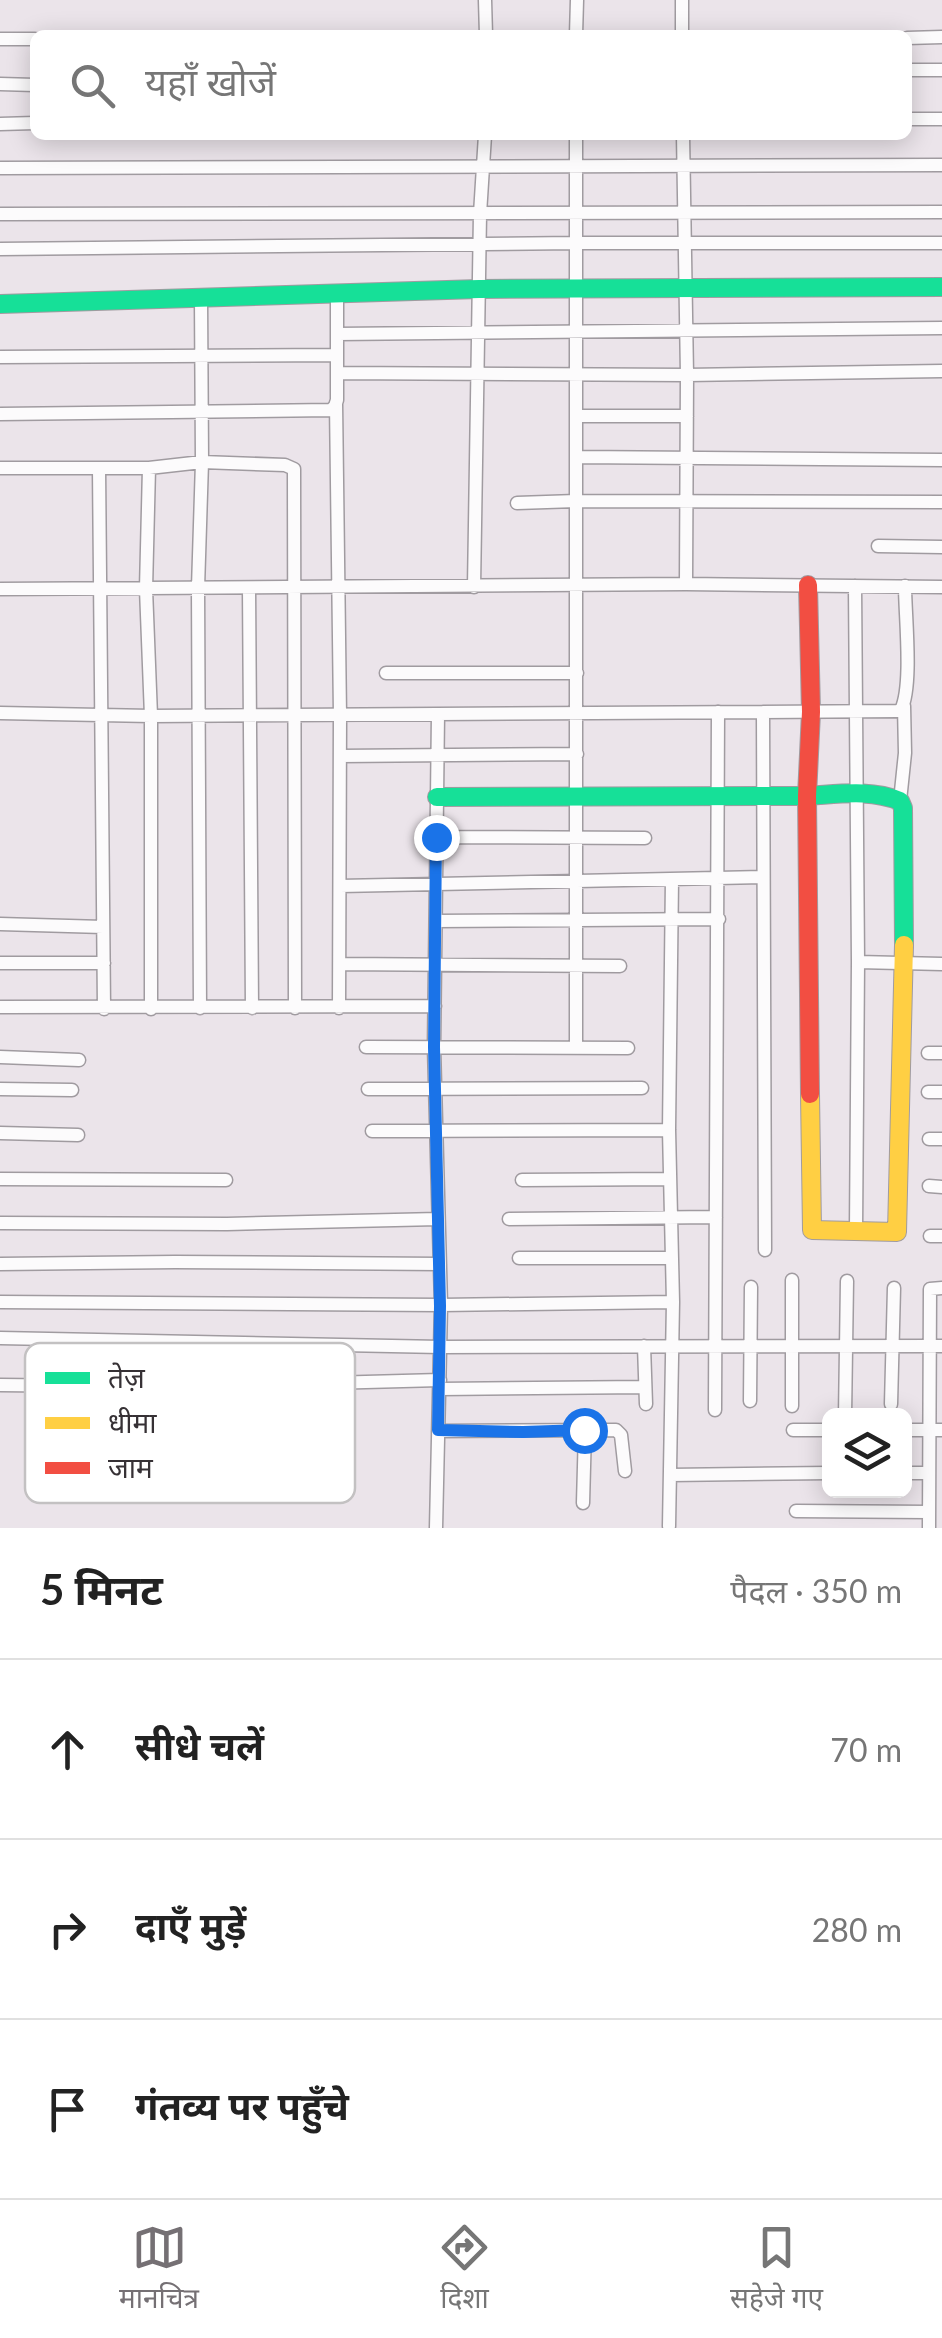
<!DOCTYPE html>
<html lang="hi">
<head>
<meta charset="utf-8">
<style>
	:root { --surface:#fff; --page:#f6f6f6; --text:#222; --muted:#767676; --line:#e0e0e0; --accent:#757074 }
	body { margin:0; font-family:Lato,"Noto Sans Devanagari",sans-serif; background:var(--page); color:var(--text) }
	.controls { position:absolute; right:30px; bottom:30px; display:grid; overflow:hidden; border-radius:15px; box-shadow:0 5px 25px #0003 }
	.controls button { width:90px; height:90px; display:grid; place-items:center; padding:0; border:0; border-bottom:2px solid var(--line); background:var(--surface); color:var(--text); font:50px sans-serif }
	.stop { position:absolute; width:30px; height:30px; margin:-22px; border:8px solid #1a73e8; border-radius:50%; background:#fff }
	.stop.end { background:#1a73e8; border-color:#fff; box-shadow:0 2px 10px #0008 }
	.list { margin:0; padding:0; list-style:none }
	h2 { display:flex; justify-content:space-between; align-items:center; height:130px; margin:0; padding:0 40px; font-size:42px }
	h2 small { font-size:32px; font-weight:400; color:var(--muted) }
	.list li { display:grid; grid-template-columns:65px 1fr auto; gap:30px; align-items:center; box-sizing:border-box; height:180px; padding:0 40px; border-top:2px solid var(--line) }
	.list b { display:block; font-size:38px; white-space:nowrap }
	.list em { font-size:32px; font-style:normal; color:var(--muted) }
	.icon { flex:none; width:55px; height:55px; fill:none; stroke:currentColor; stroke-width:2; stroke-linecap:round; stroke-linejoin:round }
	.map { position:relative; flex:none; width:942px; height:1528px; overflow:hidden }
	.search { position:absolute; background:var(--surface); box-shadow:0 5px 25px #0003; left:30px; right:30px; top:30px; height:110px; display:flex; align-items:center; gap:25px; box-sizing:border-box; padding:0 35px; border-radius:15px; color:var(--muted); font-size:38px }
	.sheet { height:670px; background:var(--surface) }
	nav { display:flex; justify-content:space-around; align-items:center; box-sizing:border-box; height:140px; border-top:2px solid var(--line); background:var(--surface); font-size:28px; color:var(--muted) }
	nav a { display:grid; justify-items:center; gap:5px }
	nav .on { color:var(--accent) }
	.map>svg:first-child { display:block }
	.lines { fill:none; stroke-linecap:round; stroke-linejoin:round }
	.street-casing { stroke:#a09ba0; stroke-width:15 }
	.fast-casing { stroke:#a09ba0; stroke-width:20 }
	.slow-casing { stroke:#a09ba0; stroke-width:20 }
	.jam-casing { stroke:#a09ba0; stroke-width:20 }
	.street { stroke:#fcfbfc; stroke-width:12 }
	.fast { stroke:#16e098; stroke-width:18 }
	.slow { stroke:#ffcf43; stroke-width:18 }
	.jam { stroke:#f24e42; stroke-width:18 }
	.route { stroke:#1a73e8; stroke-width:12 }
	.key { fill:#fff; stroke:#c3c1c2; stroke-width:2.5 }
	.key-label { font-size:28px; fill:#363135 }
</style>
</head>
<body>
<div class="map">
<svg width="942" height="1528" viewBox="0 0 942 1528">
	<rect width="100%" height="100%" fill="#ebe4ea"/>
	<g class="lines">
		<g class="street-casing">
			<path id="street" d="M485 0 486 35
				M682 0V35
				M576 35 577 0
				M907 38 942 37
				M0 39H35
				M907 70H942
				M0 84 35 85
				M907 119H942
				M0 124 35 123
				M576 135V1047
				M683 135 687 375 686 584
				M0 168 942 165
				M0 214 942 212
				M0 249 576 243H942
				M337 334 942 328
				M0 357 337 355
				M337 373 687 375 942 371
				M336 403 340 715 339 1008
				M0 414 331 410 335 406 337 400V295
				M577 416H687
				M577 457 942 460
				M0 468H149L202 462 285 465 294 469 295 1008
				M99 468 104 1009
				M149 468 146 589 151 716V1009
				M517 503 576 501 942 502
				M878 546 942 547
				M855 586 858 962 856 1231
				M474 587 480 214 485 135
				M249 588 252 1008
				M0 589 686 584 942 587
				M386 673H577
				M763 712 765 1250
				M0 713 151 716 897 711 901 710C913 685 905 616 905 586
				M340 756 577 754
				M900 801 905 753 904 706
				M437 837 645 838
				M340 886 763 877
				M436 921 719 919
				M0 924 103 927
				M858 962 942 964
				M0 963H104
				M340 964 620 966
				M0 1007 435 1006
				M200 1008 198 588 202 462 201 299
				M366 1047 628 1048
				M928 1053H942
				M0 1057 79 1060
				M0 1089 72 1090
				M368 1089 642 1088
				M928 1092H942
				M372 1131 669 1130
				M0 1133 78 1135
				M929 1139H942
				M0 1179 226 1180
				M522 1180 670 1179
				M929 1186 942 1187
				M509 1219 716 1217
				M0 1223 227 1224 438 1219
				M930 1236H942
				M519 1258H672
				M0 1264 175 1262 440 1264
				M792 1280V1406
				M0 1302 441 1305 673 1302
				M0 1338 441 1347 942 1346
				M644 1346 646 1404
				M0 1385 185 1387 440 1380
				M440 1389 645 1387
				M750 1401 751 1287
				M891 1404 894 1288
				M715 1410 718 712
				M845 1416 847 1281
				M793 1430H830
				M904 1430H942
				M438 1431 616 1430 621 1435 625 1471
				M904 1473H929
				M670 1475 830 1473
				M583 1503 585 1430
				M796 1511 929 1512
				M669 1526 673 1302 669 1130 672 879
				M436 1528 441 1305 434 1047 438 714
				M929 1528 930 1289 942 1288"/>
		</g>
		<g class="fast-casing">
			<path id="fast" d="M0 304 479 289 942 287
				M437 797 801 796C834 795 869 788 900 801L903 808 904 945"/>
		</g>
		<g class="slow-casing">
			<path id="slow" d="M810 1094 812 1230 897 1232 904 945"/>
		</g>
		<g class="jam-casing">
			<path id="jam" d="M808 585 811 712 807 796 810 1094"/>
		</g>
		<use href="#street" class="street"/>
		<use href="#fast" class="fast"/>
		<use href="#slow" class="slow"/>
		<use href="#jam" class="jam"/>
	</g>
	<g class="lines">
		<path class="route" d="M436 837 434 1047 440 1306 438 1430 523 1432 584 1430"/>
	</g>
	<rect x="25" y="1343" width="330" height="160" rx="15" class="key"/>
	<rect x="45" y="1372" width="45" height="12" fill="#16e098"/>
	<rect x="45" y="1417" width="45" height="12" fill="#ffcf43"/>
	<rect x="45" y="1462" width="45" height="12" fill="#f24e42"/>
	<g class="key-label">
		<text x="108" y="1388">तेज़</text>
		<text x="108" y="1433">धीमा</text>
		<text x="108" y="1478">जाम</text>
	</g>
</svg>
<div class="controls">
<button><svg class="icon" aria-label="layers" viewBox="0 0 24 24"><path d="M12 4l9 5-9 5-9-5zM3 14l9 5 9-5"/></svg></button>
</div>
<div class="stop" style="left:584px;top:1430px"></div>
<div class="stop end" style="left:436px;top:837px"></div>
<div class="search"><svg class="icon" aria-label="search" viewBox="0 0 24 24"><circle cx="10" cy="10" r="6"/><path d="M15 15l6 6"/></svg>यहाँ खोजें</div>
</div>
<section class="sheet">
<h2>5 मिनट<small>पैदल · 350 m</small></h2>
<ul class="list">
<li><svg class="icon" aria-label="ahead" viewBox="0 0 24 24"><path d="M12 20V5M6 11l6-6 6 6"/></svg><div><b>सीधे चलें</b></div><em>70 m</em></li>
<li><svg class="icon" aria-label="right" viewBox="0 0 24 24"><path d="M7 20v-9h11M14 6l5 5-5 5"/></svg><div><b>दाएँ मुड़ें</b></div><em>280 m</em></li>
<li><svg class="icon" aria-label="arrive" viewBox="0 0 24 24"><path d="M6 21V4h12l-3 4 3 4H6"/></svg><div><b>गंतव्य पर पहुँचे</b></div></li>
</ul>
</section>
<nav>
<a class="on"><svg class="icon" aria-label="map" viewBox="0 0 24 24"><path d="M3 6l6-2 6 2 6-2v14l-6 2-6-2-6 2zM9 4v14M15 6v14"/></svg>मानचित्र</a>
<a><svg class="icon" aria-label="directions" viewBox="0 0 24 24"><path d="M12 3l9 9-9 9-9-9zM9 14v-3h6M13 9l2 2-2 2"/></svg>दिशा</a>
<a><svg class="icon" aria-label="saved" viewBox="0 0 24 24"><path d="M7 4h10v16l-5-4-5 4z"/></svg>सहेजे गए</a>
</nav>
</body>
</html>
